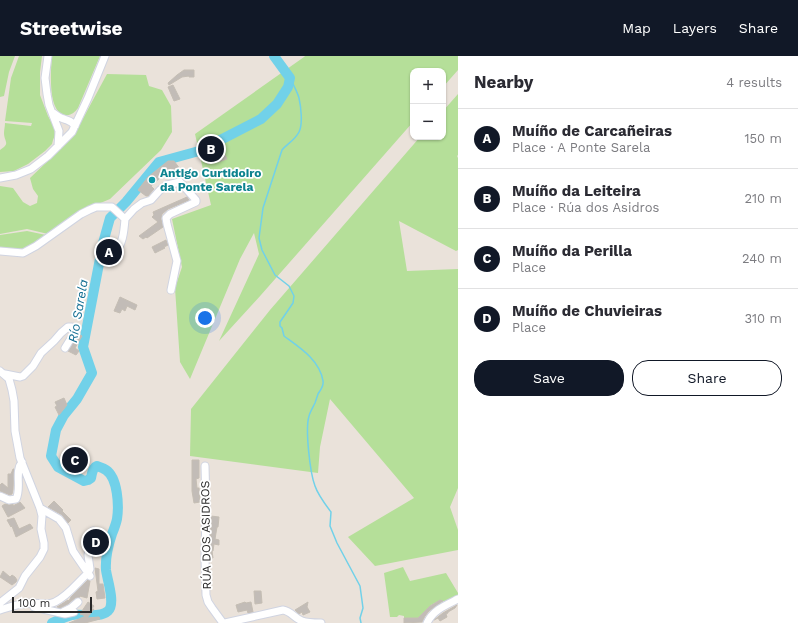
<!DOCTYPE html>
<html lang="en">
<head>
<meta charset="utf-8">
<style>
	:root { --surface:#fff; --page:#f2f2f3; --text:#2b2b33; --muted:#7c7c81; --line:#e1e1e2; --accent:#111827 }
	body { margin:0; font-family:"Work Sans",sans-serif; background:var(--page); color:var(--text) }
	.controls { position:absolute; right:12px; top:12px; display:grid; overflow:hidden; border-radius:8px; box-shadow:0 1px 3px #0004 }
	.controls button { width:36px; height:36px; display:grid; place-items:center; padding:0; border:0; border-bottom:1px solid var(--line); background:var(--surface); color:var(--text); font:20px sans-serif }
	.scale { position:absolute; left:12px; bottom:10px; width:80px; box-sizing:border-box; padding-left:4px; border:2px solid #282828; border-top:0; font-size:11px; line-height:14px; white-space:nowrap; color:#282828; -webkit-text-stroke:3px #fff; paint-order:stroke }
	.you { position:absolute; left:205px; top:262px; width:14px; height:14px; margin:-10px; border:3px solid #fff; border-radius:50%; background:#1a73e8; box-shadow:0 0 0 6px #1a73e833 }
	.badge { display:grid; place-items:center; width:26px; height:26px; border-radius:50%; background:var(--accent); color:#fff; font-size:13px; font-weight:700 }
	.pin { position:absolute; translate:-50% -50%; border:2px solid #fff; box-shadow:0 1px 4px #0006 }
	.list { margin:0; padding:0; list-style:none }
	h2 { display:flex; justify-content:space-between; align-items:center; height:52px; margin:0; padding:0 16px; font-size:17px }
	h2 small { font-size:13px; font-weight:400; color:var(--muted) }
	.list li { display:grid; grid-template-columns:26px 1fr auto; gap:12px; align-items:center; box-sizing:border-box; height:60px; padding:0 16px; border-top:1px solid var(--line) }
	.list b { display:block; font-size:15px; white-space:nowrap }
	.list p { margin:0; font-size:13px; white-space:nowrap; color:var(--muted) }
	.list em { font-size:13px; font-style:normal; color:var(--muted) }
	.actions { display:flex; gap:8px; padding:12px 16px }
	.actions a { flex:1; padding:9px 0; border:1px solid var(--accent); border-radius:16px; text-align:center; font-size:14px; color:var(--accent) }
	.actions .main { background:var(--accent); color:#fff }
	.map { position:relative; flex:none; width:458px; height:567px; overflow:hidden }
	header { display:flex; align-items:center; gap:24px; box-sizing:border-box; height:56px; padding:0 20px; background:var(--accent); color:#fff }
	header strong { font-size:19px }
	nav { display:flex; gap:22px; margin-inline-start:auto; font-size:14px }
	main { display:flex }
	aside { flex:1; background:var(--surface) }
	.map>svg:first-child { display:block }
	.green { fill:#b5df99 }
	.lines { fill:none; stroke-linecap:round; stroke-linejoin:round }
	.stream { stroke:#71d1e9; stroke-width:1.5 }
	.river { stroke:#71d1e9; stroke-width:10 }
	.building { fill:#c2bcb7; stroke:#c5beb4 }
	.minor-casing { stroke:#d0d4e1; stroke-width:9 }
	.minor { stroke:#fff; stroke-width:7 }
	.culture-dot { fill:#0f9aa8; stroke:#fff; stroke-width:1.5 }
	.labels { text-anchor:middle; dominant-baseline:central; stroke-width:3.5; stroke-linejoin:round; paint-order:stroke }
	.culture-label { font-size:12px; font-weight:bold; fill:#0d838f; stroke:#fff; text-anchor:start }
	.street-label { font-size:12px; fill:#282828; stroke:#fff }
	.water-label { font-size:13px; font-style:italic; fill:#136e92; stroke:#fff }
</style>
</head>
<body>
<header>
<strong>Streetwise</strong>
<nav><a>Map</a><a>Layers</a><a>Share</a></nav>
</header>
<main>
<div class="map">
<svg width="458" height="567" viewBox="0 0 458 567">
	<rect width="100%" height="100%" fill="#eae2da"/>
	<path class="green" d="M0 0H15L9 16 4 40 0 41Z
		M19 0H42L40 16V39L48 60 54 71 55 79 53 84 52 88 45 95 28 108 14 115 0 116V94C11 87 4 86 4 77 4 74 5 70 5 67L31 70 32 67 5 65 11 22Z
		M52 0H100L78 52C75 56 71 60 65 59 47 56 51 13 52 0Z
		M305 0H458V14L443 31V15H413V66L261 239 219 285 259 198 254 177 240 203 190 323 180 306 175 232 182 211 172 163 211 149 195 78 304 1Z
		M107 18 146 19 149 30 162 34 171 50 172 76 161 94 110 143 86 153 48 178 27 173 0 178V130L13 132 23 146 30 150 37 147 38 140 33 133 30 122 73 81Z
		M458 38V99L457 100 458 102V194L456 195 399 165 407 215 458 213V432L450 451 458 474V494L375 510 348 481 414 442 330 343 320 391 318 417 190 400 191 353 270 254 420 81H443V55Z
		M27 175 46 179 27 192 11 194 0 193V179Z
		M403 511 410 525 446 517 458 537V541L448 547 440 544 431 549 417 563 404 562V560L399 559 397 561H390L384 517Z"/>
	<g class="lines">
		<path class="stream" d="M290 22C293 28 297 35 299 42 301 51 303 68 299 76 295 84 287 88 282 94L263 152 259 182 262 194 275 219 289 230 294 240 293 247 280 266V270L282 272 284 280C299 291 320 304 323 325 324 330 321 333 318 338 317 341 316 344 315 347 313 351 310 356 309 360 305 373 310 417 315 430 318 439 325 448 331 456L330 470 337 487 360 530 363 552 360 562 361 567"/>
		<path class="river" d="M52 567C58 564 65 561 72 559 81 557 99 563 108 555 116 548 107 523 106 514 105 501 108 490 112 478 114 473 116 468 117 463 119 450 118 422 106 414 103 412 100 411 97 410 92 412 92 418 91 422L88 424 84 425 58 411 51 400 56 374 64 359 77 343 92 317 83 291 103 187 110 162 126 146 159 106 199 95 261 63 277 48 288 31 290 22 274 0"/>
	</g>
	<path class="building" d="M184 14H194V21H189V20L182 21 169 29 168 27 177 19Z
		M173 29 180 43 174 45 168 31Z
		M213 90 219 99 224 97 227 103 218 106 216 103 208 108 201 98 208 93V92Z
		M168 105H174L180 113 175 117 171 112 151 130 154 133 148 140H146L138 134 148 121Z
		M187 141 189 144 168 153 162 158 161 163 163 171 147 182 146 181 143 183 139 180 158 166 152 161 154 159 153 156Z
		M166 184 168 189 164 191 165 192 155 197 152 191Z
		M120 241 137 249 135 254 127 250 125 255 122 253 120 257 114 255Z
		M78 278 82 280 75 292 79 295 76 299 68 295Z
		M64 342 67 349 59 359 55 351 57 350 55 346Z
		M192 404H199V422L196 423 197 432H199L200 446 194 447 192 435Z
		M13 413H14L13 434 12 438 10 439 0 435V429L2 427 8 432V418H11Z
		M54 445 63 454 62 455 71 464 68 467 62 459 48 451Z
		M20 446 25 452 8 461 2 450 5 448 9 449 13 448V450Z
		M211 460 219 461 218 471H217L215 483 219 484V489L214 488 213 495H212L213 502H210Z
		M14 462 19 473 30 468 33 472 16 481 12 470 11 471 7 464Z
		M98 476H101L100 481 105 482V486H99L98 497H94Z
		M95 512 99 513V528H103L105 542 97 543 96 536 98 535Z
		M3 515 10 521 12 519 15 521 17 524 16 526 12 529 0 521Z
		M88 524 90 525 87 542 80 540V541L75 542 68 548 60 552 57 551 68 544 69 545 71 541Z
		M254 535H261L262 547 255 548Z
		M440 544 443 545 429 555 425 560 422 566 404 567V562H418L430 550Z
		M88 546 94 550 91 554 94 553 87 562 99 561 100 563 85 567H69L86 560 80 558 88 555H82Z
		M245 546 246 547 251 546 253 556 248 557 247 554 238 556 236 549Z
		M308 546 307 551 310 556 303 559 302 556 299 558 295 554Z
		M457 549 455 552 448 556V557L446 558 447 561 440 565 438 562 434 564 443 557Z"/>
	<g class="lines">
		<g class="minor-casing">
			<path id="minor" d="M48 0 45 22 47 38 49 49 59 75 58 90
				M52 56C56 59 60 62 64 63 69 65 72 65 75 70
				M0 122 16 119 31 113 48 100 72 76 88 42 105 0
				M0 195 23 197 36 190 81 158 89 154 96 151H112L125 163
				M113 199C123 189 124 176 125 163L134 153 142 147 151 144 160 134 167 129 180 126 196 144V146L170 158 166 162 167 168 177 205 171 234
				M0 315 9 323 12 334 14 345 15 375 20 402 40 452 42 460 41 473 44 487V493L40 501 25 520 19 532 0 547
				M5 318 20 321 23 320 33 310 41 297 54 285 61 277 68 271H72L74 275 73 279 65 292
				M205 410 206 451 205 503 206 539 208 546 212 552 223 567
				M0 440 9 444 16 443C22 432 14 416 22 406
				M40 452 59 463 66 472 73 495 77 501 90 520
				M34 551 65 558 74 556
				M0 554C9 551 20 547 31 547 39 547 48 550 55 546 68 540 78 526 88 517L90 513 88 499 93 475
				M63 556 71 552 78 546
				M225 567 283 554C291 555 294 562 302 565 307 567 315 567 321 567
				M427 567C433 554 446 549 458 543"/>
		</g>
		<use href="#minor" class="minor"/>
	</g>
	<circle class="culture-dot" cx="152" cy="124" r="4"/>
	<g class="labels">
		<g class="culture-label">
			<text x="160" y="117">Antigo Curtidoiro<tspan x="160" dy="14">da Ponte Sarela</tspan></text>
		</g>
		<g class="street-label">
			<text transform="translate(206 479) rotate(-91)">RÚA DOS ASIDROS</text>
		</g>
		<g class="water-label">
			<text transform="translate(78 255) rotate(-80)">Río Sarela</text>
		</g>
	</g>
</svg>
<div class="controls">
<button>+</button>
<button>−</button>
</div>
<div class="scale">100 m</div>
<div class="you"></div>
<div class="pin badge" style="left:109px;top:196px">A</div>
<div class="pin badge" style="left:211px;top:93px">B</div>
<div class="pin badge" style="left:75px;top:404px">C</div>
<div class="pin badge" style="left:96px;top:486px">D</div>
</div>
<aside>
<h2>Nearby<small>4 results</small></h2>
<ul class="list">
<li><span class="badge">A</span><div><b>Muíño de Carcañeiras</b><p>Place · A Ponte Sarela</p></div><em>150 m</em></li>
<li><span class="badge">B</span><div><b>Muíño da Leiteira</b><p>Place · Rúa dos Asidros</p></div><em>210 m</em></li>
<li><span class="badge">C</span><div><b>Muíño da Perilla</b><p>Place</p></div><em>240 m</em></li>
<li><span class="badge">D</span><div><b>Muíño de Chuvieiras</b><p>Place</p></div><em>310 m</em></li>
</ul>
<div class="actions"><a class="main">Save</a><a>Share</a></div>
</aside>
</main>
</body>
</html>
